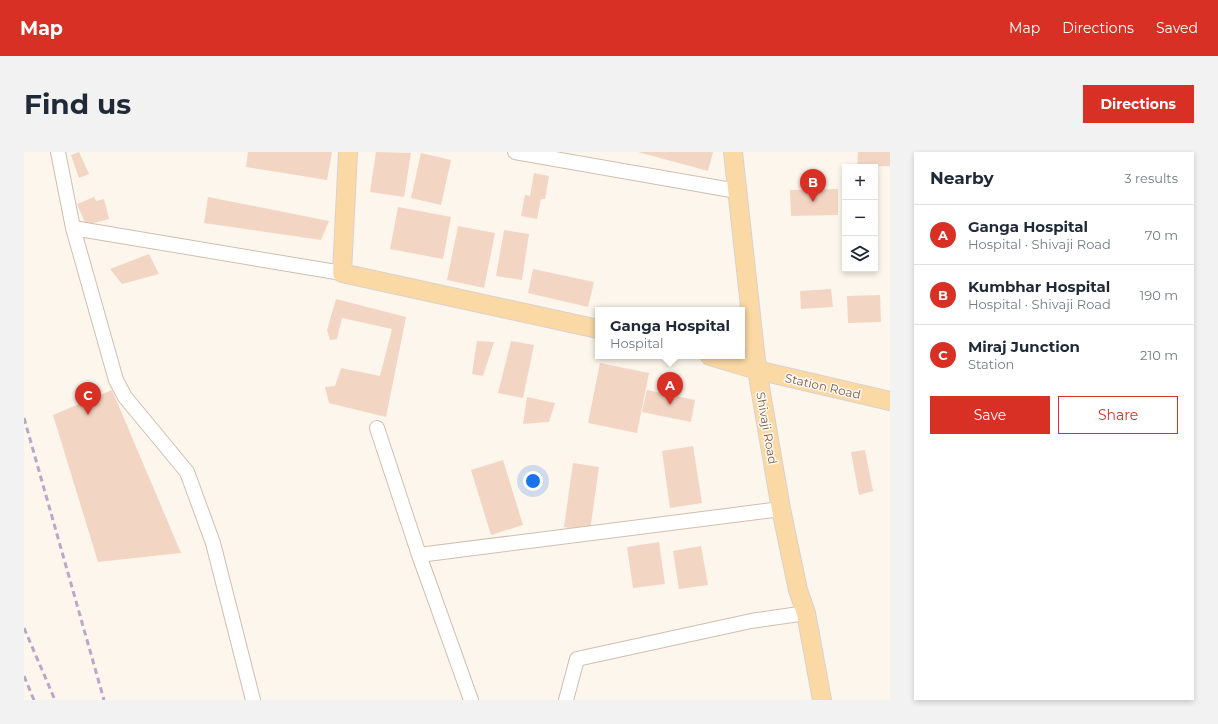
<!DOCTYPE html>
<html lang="en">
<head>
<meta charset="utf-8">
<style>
	:root { --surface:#fff; --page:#f2f2f3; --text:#1f2937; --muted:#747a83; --line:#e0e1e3; --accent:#d93025 }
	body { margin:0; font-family:Montserrat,sans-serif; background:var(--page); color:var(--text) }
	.controls { position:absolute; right:12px; top:12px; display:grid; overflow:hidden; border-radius:0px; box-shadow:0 2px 6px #0003 }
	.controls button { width:36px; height:36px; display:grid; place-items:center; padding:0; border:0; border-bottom:1px solid var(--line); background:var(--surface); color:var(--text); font:20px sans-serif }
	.you { position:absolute; left:509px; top:329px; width:14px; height:14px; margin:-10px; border:3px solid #fff; border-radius:50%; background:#1a73e8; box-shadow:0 0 0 6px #1a73e833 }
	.badge { display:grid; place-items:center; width:26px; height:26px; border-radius:50%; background:var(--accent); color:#fff; font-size:13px; font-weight:700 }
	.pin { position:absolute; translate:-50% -33px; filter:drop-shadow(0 1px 2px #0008) }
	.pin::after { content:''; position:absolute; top:21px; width:14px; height:12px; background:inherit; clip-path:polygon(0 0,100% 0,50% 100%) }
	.popup { position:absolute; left:571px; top:155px; width:150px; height:52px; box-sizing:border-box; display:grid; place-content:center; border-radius:0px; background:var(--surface); filter:drop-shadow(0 1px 3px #0005); font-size:13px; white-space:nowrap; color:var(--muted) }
	.popup b { font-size:15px; color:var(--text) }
	.popup::after { content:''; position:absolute; left:50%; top:100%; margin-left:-8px; border:8px solid transparent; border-top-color:var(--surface) }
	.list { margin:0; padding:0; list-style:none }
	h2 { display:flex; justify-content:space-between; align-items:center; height:52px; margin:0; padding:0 16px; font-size:17px }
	h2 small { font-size:13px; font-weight:400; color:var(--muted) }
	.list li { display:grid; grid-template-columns:26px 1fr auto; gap:12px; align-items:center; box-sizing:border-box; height:60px; padding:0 16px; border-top:1px solid var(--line) }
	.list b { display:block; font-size:15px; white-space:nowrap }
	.list p { margin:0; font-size:13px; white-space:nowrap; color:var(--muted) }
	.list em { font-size:13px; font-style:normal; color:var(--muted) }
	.actions { display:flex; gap:8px; padding:12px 16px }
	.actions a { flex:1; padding:9px 0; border:1px solid var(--accent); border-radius:0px; text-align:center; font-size:14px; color:var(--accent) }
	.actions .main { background:var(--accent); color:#fff }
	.icon { flex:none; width:22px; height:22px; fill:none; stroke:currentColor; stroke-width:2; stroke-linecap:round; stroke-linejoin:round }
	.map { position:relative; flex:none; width:866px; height:548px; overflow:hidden; border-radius:0px }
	header { display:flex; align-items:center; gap:24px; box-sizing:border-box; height:56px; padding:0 20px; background:var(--accent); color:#fff }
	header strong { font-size:19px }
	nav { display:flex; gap:22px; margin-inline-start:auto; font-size:14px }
	.intro { display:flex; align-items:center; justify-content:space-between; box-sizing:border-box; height:96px; padding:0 24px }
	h1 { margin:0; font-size:28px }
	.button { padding:10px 18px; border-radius:0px; background:var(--accent); color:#fff; font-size:14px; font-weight:700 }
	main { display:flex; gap:24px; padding:0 24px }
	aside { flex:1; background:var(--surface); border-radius:0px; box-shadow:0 2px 6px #0003 }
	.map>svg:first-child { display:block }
	.building { fill:#f3d5c3 }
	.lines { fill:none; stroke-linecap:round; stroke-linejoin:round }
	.minor-casing { stroke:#d1beb0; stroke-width:16 }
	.major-casing { stroke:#dad1cd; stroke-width:20 }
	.minor { stroke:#fff; stroke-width:14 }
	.major { stroke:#fbd9a5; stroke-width:18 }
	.rail { stroke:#b9a8c9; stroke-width:3; stroke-dasharray:6 4; stroke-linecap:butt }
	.labels { text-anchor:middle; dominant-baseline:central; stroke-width:3; stroke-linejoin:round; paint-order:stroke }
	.street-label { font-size:12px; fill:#7a5c4d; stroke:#fffaf3 }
</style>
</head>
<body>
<header>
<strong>Map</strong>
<nav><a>Map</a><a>Directions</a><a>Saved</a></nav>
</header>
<div class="intro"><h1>Find us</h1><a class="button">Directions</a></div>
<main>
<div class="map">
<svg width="866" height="548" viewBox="0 0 866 548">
	<rect width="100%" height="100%" fill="#fdf6ec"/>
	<path class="building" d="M55 0 65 22 55 26 47 3Z
		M224 0H308L303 28 222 15Z
		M352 0 387 1 380 45 346 40Z
		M614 0H689L684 19Z
		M834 0H866V14L833 15Z
		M397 1 427 8 417 53 387 46Z
		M510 21 525 24 521 47H517L513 67 497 64 501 43 506 44Z
		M814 37V63L767 64 766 38Z
		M70 45 72 49 80 47 85 67 62 73 53 52Z
		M184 45 305 69 297 88 180 71Z
		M374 55 427 65 419 107 366 97Z
		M434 74 471 81 460 136 423 128Z
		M480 78 505 82 498 128 472 124Z
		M125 102 135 122 98 132 86 117Z
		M509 117 570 130 564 155 504 141Z
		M807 137 809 155 777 157 776 139Z
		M856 143 857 170 824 171 823 144Z
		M312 147 382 165 362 265 305 251 301 235 311 234 317 216 356 224 368 177 318 166 313 187 306 188 303 178Z
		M453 189 470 190 459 224 448 222Z
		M487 189 510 193 499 246 474 241Z
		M576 211 625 221 613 281 564 271Z
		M88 238 157 401 74 410 29 263Z
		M623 238 671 248 667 270 618 260Z
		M503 245 531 251 525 270 499 272Z
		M669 294 678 351 646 356 638 299Z
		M841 298 849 339 835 343 827 300Z
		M479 308 499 373 467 383 447 318Z
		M549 311 575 315 566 379 540 375Z
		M635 390 641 432 609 436 603 395Z
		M677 394 684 433 655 437 649 399Z"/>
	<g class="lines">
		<g class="minor-casing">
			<path id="minor" d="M34 0 49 76 318 121
				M491 0 713 39
				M49 76 92 228 101 245 163 320 189 391 229 548
				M353 276 395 403
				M447 548 395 403 757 357
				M542 548 553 507 727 469 782 461"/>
		</g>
		<g class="major-casing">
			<path id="major" d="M324 0 318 121 574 177
				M709 0 733 218 757 357 774 438 782 461 798 548
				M686 204 733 218 866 249"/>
		</g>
		<use href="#minor" class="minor"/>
		<use href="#major" class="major"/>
		<path class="rail" d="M0 266 80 548
			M0 476 31 548
			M0 524 10 548"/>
	</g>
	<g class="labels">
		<g class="street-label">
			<text transform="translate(799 234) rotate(13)">Station Road</text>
			<text transform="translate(743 276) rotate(80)">Shivaji Road</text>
		</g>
	</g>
</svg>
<div class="controls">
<button>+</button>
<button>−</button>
<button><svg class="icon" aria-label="layers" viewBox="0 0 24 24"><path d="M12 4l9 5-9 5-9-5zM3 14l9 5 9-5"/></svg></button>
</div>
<div class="you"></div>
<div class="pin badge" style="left:646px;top:253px">A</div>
<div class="popup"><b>Ganga Hospital</b>Hospital</div>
<div class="pin badge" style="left:789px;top:50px">B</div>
<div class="pin badge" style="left:64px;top:263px">C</div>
</div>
<aside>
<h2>Nearby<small>3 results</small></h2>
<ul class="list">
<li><span class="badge">A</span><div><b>Ganga Hospital</b><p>Hospital · Shivaji Road</p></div><em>70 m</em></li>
<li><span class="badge">B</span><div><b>Kumbhar Hospital</b><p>Hospital · Shivaji Road</p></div><em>190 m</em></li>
<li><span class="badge">C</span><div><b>Miraj Junction</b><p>Station</p></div><em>210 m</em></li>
</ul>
<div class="actions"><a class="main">Save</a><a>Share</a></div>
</aside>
</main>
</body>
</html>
